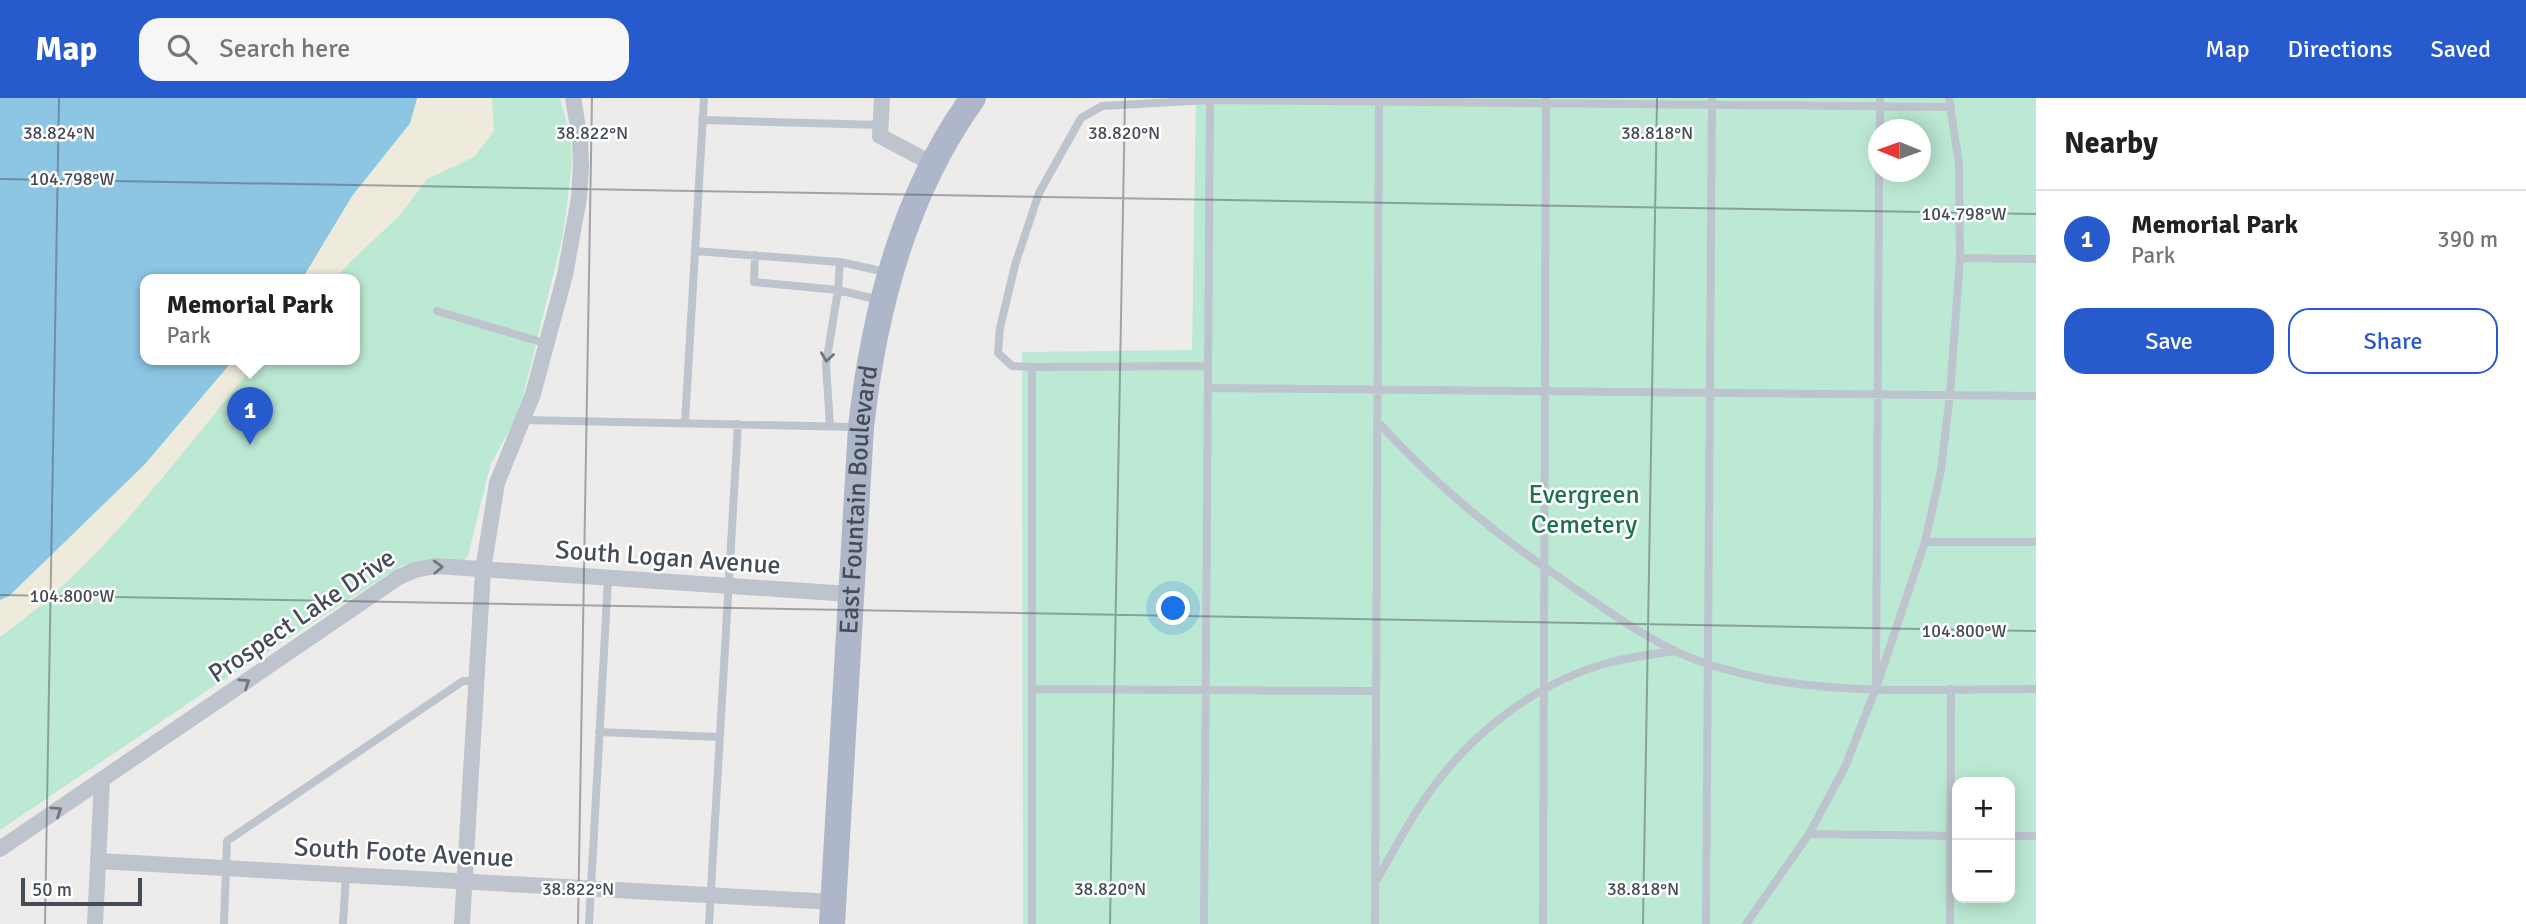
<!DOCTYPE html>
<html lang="en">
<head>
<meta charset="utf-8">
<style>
	:root { --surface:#fff; --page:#f6f6f6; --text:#202124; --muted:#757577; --line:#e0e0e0; --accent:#275acc }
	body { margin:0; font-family:Signika,sans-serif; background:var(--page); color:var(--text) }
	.controls { position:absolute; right:21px; bottom:21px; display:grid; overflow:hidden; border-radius:14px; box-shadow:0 4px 18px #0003 }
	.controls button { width:63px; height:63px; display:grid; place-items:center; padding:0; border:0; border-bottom:2px solid var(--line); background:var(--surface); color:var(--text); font:35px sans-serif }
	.compass { position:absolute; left:1868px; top:21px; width:63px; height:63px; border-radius:50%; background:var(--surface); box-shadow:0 4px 18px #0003; rotate:271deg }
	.scale { position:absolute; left:21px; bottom:18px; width:121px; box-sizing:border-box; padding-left:7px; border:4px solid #454c57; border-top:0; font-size:19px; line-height:24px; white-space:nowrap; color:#454c57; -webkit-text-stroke:5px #fff; paint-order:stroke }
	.you { position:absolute; left:1174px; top:511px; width:24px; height:24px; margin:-18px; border:5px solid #fff; border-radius:50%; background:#1a73e8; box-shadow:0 0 0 10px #1a73e833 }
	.badge { display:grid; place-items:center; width:46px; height:46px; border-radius:50%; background:var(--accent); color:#fff; font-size:23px; font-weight:700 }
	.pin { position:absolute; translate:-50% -58px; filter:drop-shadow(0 2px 4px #0008) }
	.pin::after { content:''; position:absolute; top:37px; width:24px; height:21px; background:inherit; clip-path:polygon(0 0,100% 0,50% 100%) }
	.popup { position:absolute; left:140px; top:176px; width:220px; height:91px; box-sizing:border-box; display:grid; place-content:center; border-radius:14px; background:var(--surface); filter:drop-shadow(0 2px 5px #0005); font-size:23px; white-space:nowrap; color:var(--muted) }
	.popup b { font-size:26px; color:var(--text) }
	.popup::after { content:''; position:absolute; left:50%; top:100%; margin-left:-14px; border:14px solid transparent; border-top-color:var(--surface) }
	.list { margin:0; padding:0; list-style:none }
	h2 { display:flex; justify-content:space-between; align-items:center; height:91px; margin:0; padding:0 28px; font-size:30px }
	h2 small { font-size:23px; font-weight:400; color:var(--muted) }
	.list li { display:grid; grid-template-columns:46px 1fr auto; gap:21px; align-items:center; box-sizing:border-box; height:98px; padding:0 28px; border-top:2px solid var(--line) }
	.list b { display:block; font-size:26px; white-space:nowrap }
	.list p { margin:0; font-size:23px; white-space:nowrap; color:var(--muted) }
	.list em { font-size:23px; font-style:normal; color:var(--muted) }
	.actions { display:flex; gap:14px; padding:21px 28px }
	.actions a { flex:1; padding:16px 0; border:2px solid var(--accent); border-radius:21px; text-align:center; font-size:24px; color:var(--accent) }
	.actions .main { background:var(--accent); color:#fff }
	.icon { flex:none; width:38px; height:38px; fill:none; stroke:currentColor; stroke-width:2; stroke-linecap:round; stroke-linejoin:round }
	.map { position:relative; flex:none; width:2036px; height:826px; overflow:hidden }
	header { display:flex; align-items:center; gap:42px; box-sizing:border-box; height:98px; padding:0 35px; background:var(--accent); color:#fff }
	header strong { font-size:33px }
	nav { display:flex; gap:38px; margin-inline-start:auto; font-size:24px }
	.search { width:490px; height:63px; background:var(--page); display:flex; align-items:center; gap:18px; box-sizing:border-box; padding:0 24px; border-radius:21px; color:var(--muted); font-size:26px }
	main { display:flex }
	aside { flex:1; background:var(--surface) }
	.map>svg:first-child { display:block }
	.green { fill:#bce9d3; fill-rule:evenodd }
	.sand { fill:#efebdc }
	.water { fill:#8cc6e3 }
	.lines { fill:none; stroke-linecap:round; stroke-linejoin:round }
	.lane { stroke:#bdc4cd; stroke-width:8 }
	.street { stroke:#bdc4cd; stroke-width:16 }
	.primary { stroke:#adb7c9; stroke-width:26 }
	.oneway { stroke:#6f7680 }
	.ticks { fill:none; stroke:#454c57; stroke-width:2; stroke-opacity:0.45 }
	.labels { text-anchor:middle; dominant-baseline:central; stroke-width:5; stroke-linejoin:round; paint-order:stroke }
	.park-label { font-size:26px; fill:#1e7152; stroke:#fff }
	.street-label { font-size:26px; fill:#454c57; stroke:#fff }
	.ticks-label { font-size:18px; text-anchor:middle; fill:#454c57; stroke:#fff; stroke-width:5; stroke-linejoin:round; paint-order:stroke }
</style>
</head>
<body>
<header>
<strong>Map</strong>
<div class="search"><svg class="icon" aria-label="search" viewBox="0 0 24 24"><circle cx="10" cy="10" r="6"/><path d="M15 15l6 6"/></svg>Search here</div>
<nav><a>Map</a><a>Directions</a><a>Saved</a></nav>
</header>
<main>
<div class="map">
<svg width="2036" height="826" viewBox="0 0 2036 826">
	<rect width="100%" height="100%" fill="#eeeceb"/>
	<path class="green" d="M0 0H560L571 41 572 66 563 137 523 298 512 327 490 368 468 458 463 463 429 462 401 468 205 594 0 732ZM145 181H355V261H145Z
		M1196 0H2036V826H1023L1022 254 1192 252ZM1878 32H1920V74H1878ZM1957 684H2010V800H1957Z"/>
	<path class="sand" d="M417 0H492L494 33 474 59 427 81 400 117 350 164 336 181H302L352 98 410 26Z
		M234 261H262L248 275C171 367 99 469 0 539V502L9 498 145 366Z"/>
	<path class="water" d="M0 0H417L410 25 352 98 302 181H145V261H234L145 366 9 498 0 502Z"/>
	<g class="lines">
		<path class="lane" d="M702 22 881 27
			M1880 32V0
			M695 153 840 164 886 174
			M755 157 754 184 838 192 840 164
			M1960 160 2036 161
			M437 213 548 246
			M1032 269 1012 268 998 255 1000 230 1015 167 1039 95 1081 20 1102 8 1210 2 1951 9
			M1208 290 2036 298
			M523 322 856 329
			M1378 324C1433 385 1495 436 1563 482 1599 507 1635 533 1675 553 1702 566 1737 575 1766 581 1851 597 1949 591 2036 591
			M685 325 704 0
			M830 328 826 266 838 192 879 202
			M1925 444H2036
			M1876 584 1879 74
			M1032 591 1376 593
			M599 634 719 639
			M1809 736 1957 738
			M2010 738H2036
			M1377 782C1391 757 1404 732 1420 708 1464 641 1530 587 1607 565 1630 559 1653 556 1676 553
			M224 826 227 743 463 583H476
			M343 826 346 777
			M589 826 608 481
			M709 826 738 326
			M1032 826V269L1208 268
			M1204 826 1210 0
			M1375 826 1379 0
			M1543 826 1546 0
			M1706 826 1712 0
			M1746 826 1809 736 1845 669 1876 590 1925 444 1941 372 1950 296 1960 160 1959 66 1949 0
			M1950 826 1951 591"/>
		<path class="street" d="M882 0 880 38 933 66
			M0 751 399 479 415 472 436 468 850 496
			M98 763 833 804
			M95 826 102 683
			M462 826 483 472 497 385 533 296 565 177 579 100 581 68 580 41 573 0"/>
		<path class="primary" id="s1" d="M832 826 861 329C874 213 904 96 973 0"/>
	</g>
	<defs><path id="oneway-chevron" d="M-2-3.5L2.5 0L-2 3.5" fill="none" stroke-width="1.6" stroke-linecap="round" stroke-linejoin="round" transform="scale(1.75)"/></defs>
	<g class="oneway">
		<use href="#oneway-chevron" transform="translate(827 259) rotate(98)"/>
		<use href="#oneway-chevron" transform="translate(438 469) rotate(-2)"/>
		<use href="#oneway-chevron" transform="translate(245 585) rotate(-34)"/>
		<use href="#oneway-chevron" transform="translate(57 713) rotate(-34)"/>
	</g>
	<path class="ticks" d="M0 81 2036 116M0 497 2036 533M45 826 59 0M578 826 592 0M1110 826 1125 0M1643 826 1657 0"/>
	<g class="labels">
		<g class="park-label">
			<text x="1584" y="397">Evergreen<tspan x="1584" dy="30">Cemetery</tspan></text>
		</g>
		<g class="street-label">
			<text stroke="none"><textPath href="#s1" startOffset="425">East Fountain Boulevard</textPath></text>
			<text transform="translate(668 460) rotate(4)">South Logan Avenue</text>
			<text transform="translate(302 518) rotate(-34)">Prospect Lake Drive</text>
			<text transform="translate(404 755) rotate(3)">South Foote Avenue</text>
		</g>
	</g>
	<g class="ticks-label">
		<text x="59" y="41">38.824°N</text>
		<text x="592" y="41">38.822°N</text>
		<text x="1124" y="41">38.820°N</text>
		<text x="1657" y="41">38.818°N</text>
		<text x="72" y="87">104.798°W</text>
		<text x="1964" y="122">104.798°W</text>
		<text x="72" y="504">104.800°W</text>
		<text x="1964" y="539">104.800°W</text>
		<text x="578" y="797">38.822°N</text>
		<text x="1110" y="797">38.820°N</text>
		<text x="1643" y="797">38.818°N</text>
	</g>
</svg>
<div class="controls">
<button>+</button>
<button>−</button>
</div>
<svg class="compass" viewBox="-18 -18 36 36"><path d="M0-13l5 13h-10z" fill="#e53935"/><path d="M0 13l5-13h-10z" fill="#757577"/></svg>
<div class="scale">50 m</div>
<div class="you"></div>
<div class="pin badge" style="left:250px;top:347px">1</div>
<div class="popup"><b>Memorial Park</b>Park</div>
</div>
<aside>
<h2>Nearby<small></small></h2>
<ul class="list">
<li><span class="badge">1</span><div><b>Memorial Park</b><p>Park</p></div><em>390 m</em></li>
</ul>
<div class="actions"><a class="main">Save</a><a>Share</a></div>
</aside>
</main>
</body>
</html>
